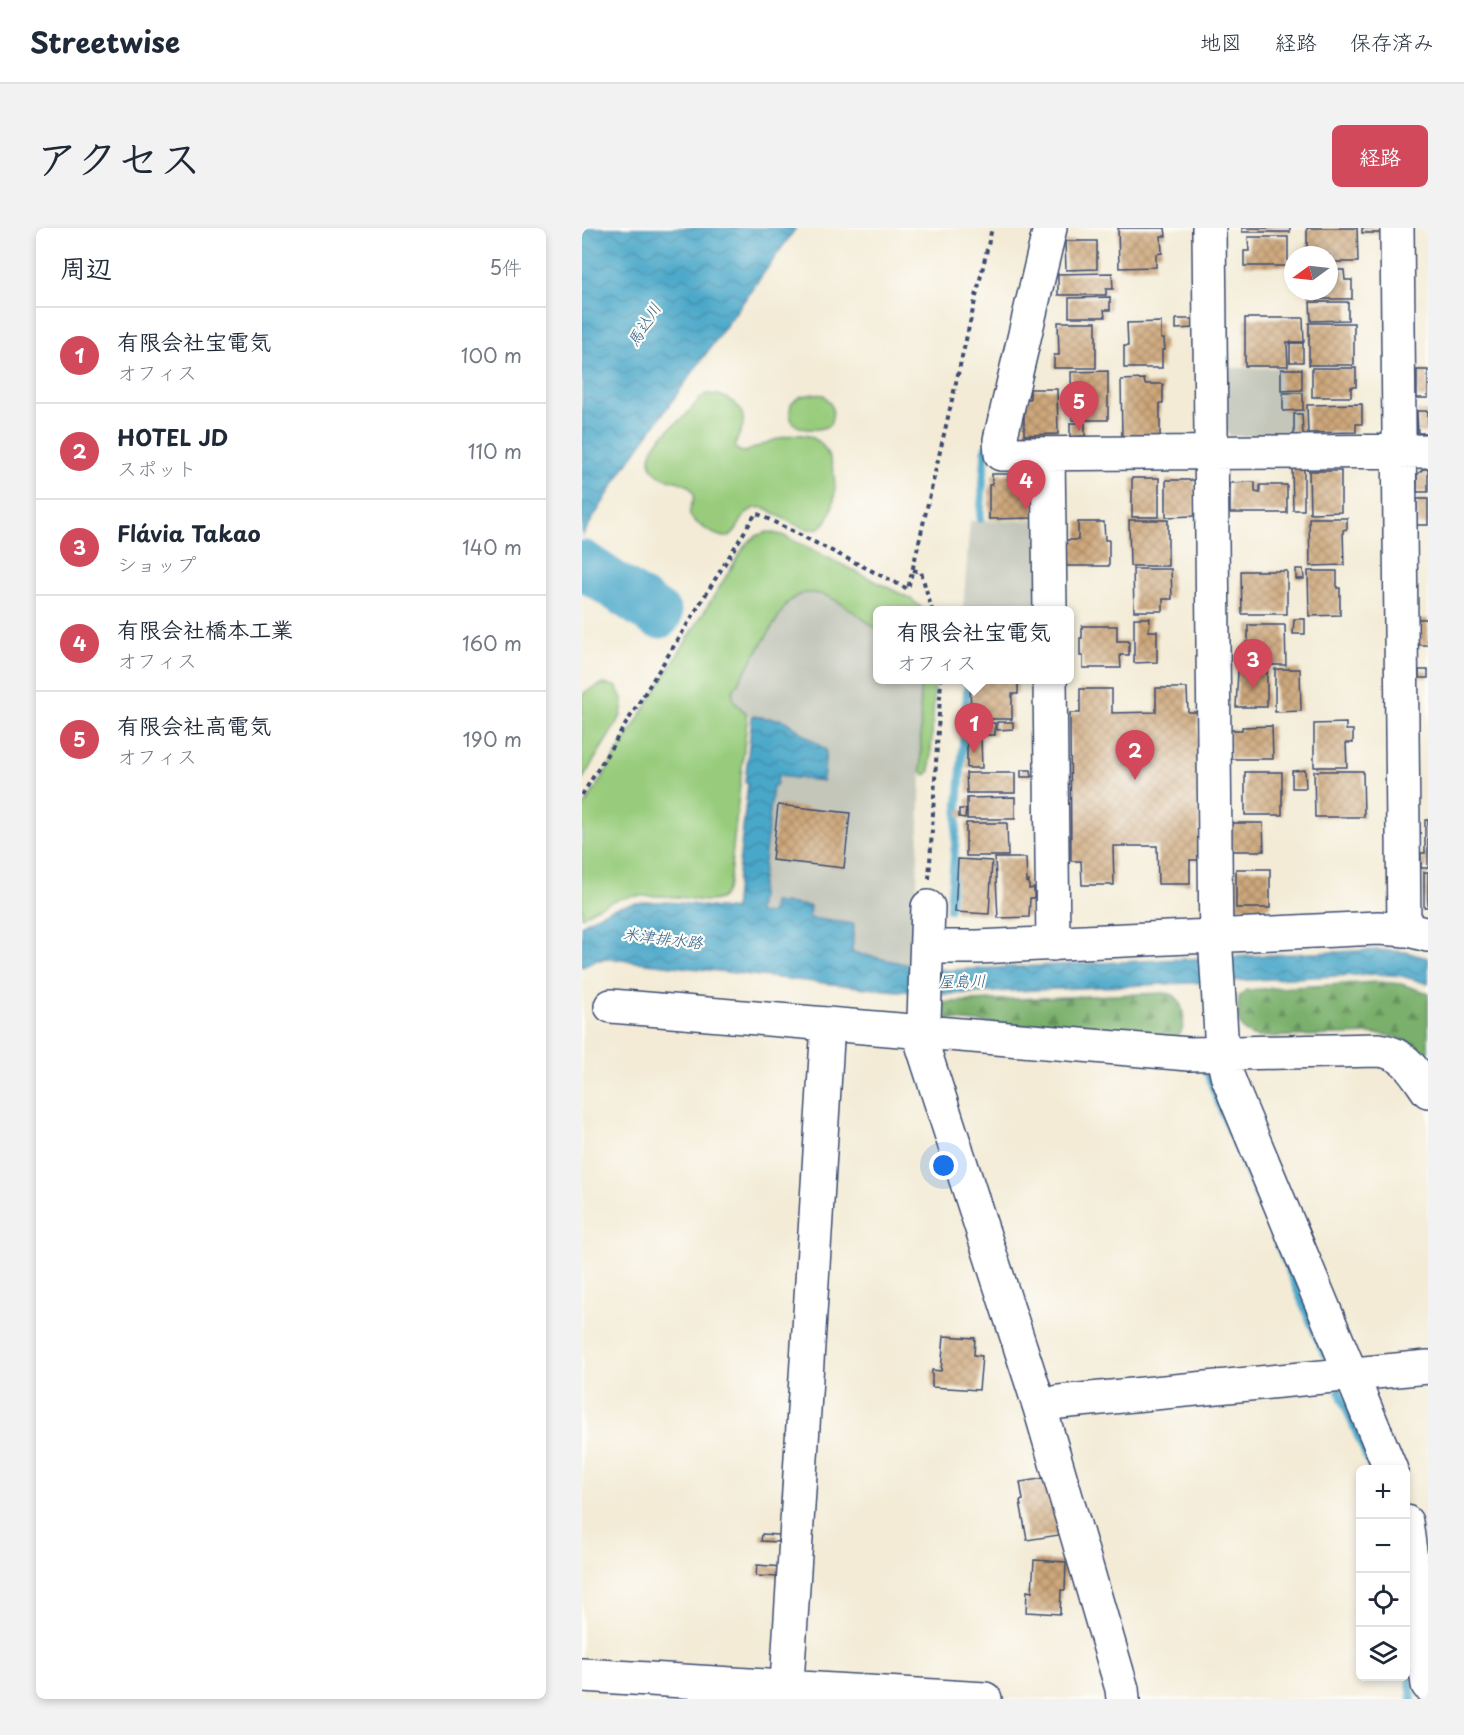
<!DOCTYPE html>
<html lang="ja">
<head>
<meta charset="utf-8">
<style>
	:root { --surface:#fff; --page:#f2f2f3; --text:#1f2937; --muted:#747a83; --line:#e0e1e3; --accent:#d1495b }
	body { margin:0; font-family:"Playpen Sans","Klee One",sans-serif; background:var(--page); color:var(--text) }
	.controls { position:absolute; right:18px; bottom:18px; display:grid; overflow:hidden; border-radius:9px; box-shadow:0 3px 9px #0003 }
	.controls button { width:54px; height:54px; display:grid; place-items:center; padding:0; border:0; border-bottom:2px solid var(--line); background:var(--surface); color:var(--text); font:30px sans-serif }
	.compass { position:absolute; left:702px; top:18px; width:54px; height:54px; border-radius:50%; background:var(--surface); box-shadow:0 3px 9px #0003; rotate:255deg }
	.you { position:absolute; left:362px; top:938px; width:21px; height:21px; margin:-15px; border:4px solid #fff; border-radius:50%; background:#1a73e8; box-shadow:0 0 0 9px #1a73e833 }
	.badge { display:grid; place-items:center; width:39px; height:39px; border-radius:50%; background:var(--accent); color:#fff; font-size:20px; font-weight:700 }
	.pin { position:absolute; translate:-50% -50px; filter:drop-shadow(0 2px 3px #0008) }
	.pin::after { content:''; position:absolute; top:32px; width:21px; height:18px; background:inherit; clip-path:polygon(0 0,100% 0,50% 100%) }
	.popup { position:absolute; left:291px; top:378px; width:201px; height:78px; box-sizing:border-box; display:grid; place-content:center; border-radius:9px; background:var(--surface); filter:drop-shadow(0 2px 4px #0005); font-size:20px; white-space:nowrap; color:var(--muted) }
	.popup b { font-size:22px; color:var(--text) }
	.popup::after { content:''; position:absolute; left:50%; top:100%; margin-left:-12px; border:12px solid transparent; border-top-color:var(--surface) }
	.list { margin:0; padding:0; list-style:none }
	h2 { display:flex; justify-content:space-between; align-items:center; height:78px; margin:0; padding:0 24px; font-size:26px }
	h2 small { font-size:20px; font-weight:400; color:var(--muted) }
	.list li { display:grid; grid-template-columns:39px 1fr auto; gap:18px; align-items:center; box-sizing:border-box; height:96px; padding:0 24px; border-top:2px solid var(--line) }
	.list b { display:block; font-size:22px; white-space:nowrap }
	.list p { margin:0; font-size:20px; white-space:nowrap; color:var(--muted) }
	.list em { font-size:20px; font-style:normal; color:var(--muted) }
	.icon { flex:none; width:33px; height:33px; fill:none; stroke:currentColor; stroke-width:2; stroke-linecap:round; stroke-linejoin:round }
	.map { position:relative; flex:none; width:846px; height:1471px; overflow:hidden; border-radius:9px }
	header { display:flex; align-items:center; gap:36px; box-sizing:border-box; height:84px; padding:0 30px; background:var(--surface); border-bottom:2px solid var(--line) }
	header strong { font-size:28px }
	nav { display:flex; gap:33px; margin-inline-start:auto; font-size:21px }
	.intro { display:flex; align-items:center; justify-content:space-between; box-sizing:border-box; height:144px; padding:0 36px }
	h1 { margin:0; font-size:42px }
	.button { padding:15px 27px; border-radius:9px; background:var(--accent); color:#fff; font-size:21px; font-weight:700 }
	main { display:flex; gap:36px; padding:0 36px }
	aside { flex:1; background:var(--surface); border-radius:9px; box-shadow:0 3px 9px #0003 }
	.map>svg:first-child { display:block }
	.industrial { fill:#c3c6b9 }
	.green { fill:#98cc7c; stroke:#5a7e6d; stroke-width:1.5 }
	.forest { fill:url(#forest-firs); stroke:#4a7065; stroke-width:1.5 }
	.water { fill:url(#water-waves); stroke:#326b94; stroke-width:1.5 }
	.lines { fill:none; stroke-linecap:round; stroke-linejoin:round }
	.stream { stroke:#4aa7c9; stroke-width:8 }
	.river { stroke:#4aa7c9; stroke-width:48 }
	.building { fill:url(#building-cross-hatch) }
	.minor-casing { stroke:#3b4b70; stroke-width:36 }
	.path { stroke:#3b4b70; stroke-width:4; stroke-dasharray:4.5 4.5; stroke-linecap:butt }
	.minor { stroke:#fff; stroke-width:33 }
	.labels { text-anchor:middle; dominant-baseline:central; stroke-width:4.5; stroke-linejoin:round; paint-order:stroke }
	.water-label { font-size:16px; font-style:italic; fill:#2e5f89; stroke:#fdfcf7 }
</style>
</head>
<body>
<header>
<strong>Streetwise</strong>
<nav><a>地図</a><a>経路</a><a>保存済み</a></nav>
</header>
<div class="intro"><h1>アクセス</h1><a class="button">経路</a></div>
<main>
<aside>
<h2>周辺<small>5件</small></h2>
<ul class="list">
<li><span class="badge">1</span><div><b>有限会社宝電気</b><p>オフィス</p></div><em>100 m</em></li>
<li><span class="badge">2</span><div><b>HOTEL JD</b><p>スポット</p></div><em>110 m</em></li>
<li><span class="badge">3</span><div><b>Flávia Takao</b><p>ショップ</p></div><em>140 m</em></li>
<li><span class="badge">4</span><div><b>有限会社橋本工業</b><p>オフィス</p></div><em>160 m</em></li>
<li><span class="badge">5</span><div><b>有限会社高電気</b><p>オフィス</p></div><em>190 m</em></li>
</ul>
</aside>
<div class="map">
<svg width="846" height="1471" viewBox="0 0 846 1471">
	<defs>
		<pattern id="forest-firs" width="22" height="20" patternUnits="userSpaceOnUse" patternTransform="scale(1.5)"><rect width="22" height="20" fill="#7ab06c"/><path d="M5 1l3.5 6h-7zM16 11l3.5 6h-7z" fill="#63905c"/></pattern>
		<pattern id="water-waves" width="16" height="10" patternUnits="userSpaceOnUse" patternTransform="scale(1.5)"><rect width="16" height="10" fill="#4aa7c9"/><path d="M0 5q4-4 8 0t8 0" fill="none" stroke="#3d88a6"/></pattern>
		<pattern id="building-cross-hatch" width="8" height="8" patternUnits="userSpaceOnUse" patternTransform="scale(1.5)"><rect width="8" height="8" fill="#cea77a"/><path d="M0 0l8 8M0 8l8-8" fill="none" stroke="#a68867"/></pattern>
	</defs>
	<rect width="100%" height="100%" fill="#fdfcf7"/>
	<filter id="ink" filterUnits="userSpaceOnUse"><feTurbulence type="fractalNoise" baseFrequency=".0167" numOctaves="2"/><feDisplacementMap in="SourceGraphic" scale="12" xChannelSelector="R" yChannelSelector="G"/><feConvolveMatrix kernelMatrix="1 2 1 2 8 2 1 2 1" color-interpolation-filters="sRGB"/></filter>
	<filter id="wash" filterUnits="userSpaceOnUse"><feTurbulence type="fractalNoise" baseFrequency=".008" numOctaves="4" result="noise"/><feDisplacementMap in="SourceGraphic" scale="24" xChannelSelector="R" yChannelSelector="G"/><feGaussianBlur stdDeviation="1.35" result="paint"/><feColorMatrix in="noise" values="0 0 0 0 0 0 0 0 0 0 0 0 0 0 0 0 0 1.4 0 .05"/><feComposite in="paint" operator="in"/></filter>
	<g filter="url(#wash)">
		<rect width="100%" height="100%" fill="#f3ebd6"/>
		<path class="industrial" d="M640 140H722V208H649L641 200Z
			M456 292 457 382H381L388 293Z
			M232 364 247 368 296 402V452H338L339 543 332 738 269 724 227 690 228 678 191 675 189 686 176 685 191 558 202 492 164 487 160 480 153 475 150 469 151 463 205 375 217 367Z"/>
		<path class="green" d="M124 166C140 165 164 176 161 196 160 204 154 210 153 219L157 223 163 224C181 217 202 205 221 207 262 211 260 295 234 301 221 304 195 286 183 280 155 274 159 317 138 308 131 306 110 294 108 287 105 278 117 271 110 262 102 250 83 255 73 244 55 222 91 199 105 186 111 179 116 172 124 166Z
			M231 166 242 167C251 177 253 184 248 197 237 203 211 205 208 187 207 183 209 180 209 176L217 169Z
			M186 304 200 307 329 371 342 382H296V402C276 388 242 356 217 367 213 368 209 373 205 375L151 463C149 475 158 478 164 485L165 493 147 656C145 662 143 668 137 671 128 675 113 672 104 670 63 666 35 664 0 689V582L164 316 174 308Z
			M338 452H353L348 542 346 546 343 547 339 543Z
			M20 456 34 458 41 473 39 488 0 552V467L3 464Z"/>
		<path class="forest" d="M796 754 819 756 846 765V835C832 816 820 809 797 806L675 809C654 805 655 787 657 769L664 762Z
			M582 765C584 765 589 766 591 767 601 773 604 794 599 804 598 806 594 809 592 811L360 791C355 783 357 777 366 774Z"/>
		<path class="water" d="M0 0H214L42 240 0 308Z
			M170 488 202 492 244 522 241 553 196 548 194 558H191L176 685 189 686 191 674 228 678 227 690 272 696 270 724 332 738 366 742 796 722 824 724 846 730V756L820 748 796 746 366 766 303 762 29 731 15 732 0 739V697C49 661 96 676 152 682L166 555H163Z"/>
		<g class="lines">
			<path class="stream" d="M398 291 404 219
				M368 681 386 452
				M626 846 637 876 742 1126
				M757 1163 790 1242
				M824 1424 830 1471"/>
			<path class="river" d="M0 336 76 387"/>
		</g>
		<g id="blocks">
			<path class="building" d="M536 0H583L584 8H579L580 25 574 26V39L537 40Z
				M660 0H708V4H660Z
				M725 0H775L776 34H747V27H725Z
				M780 0H801V5H780Z
				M666 9H706V38H662V23H667Z
				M483 13H515V41L484 42Z
				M747 42H762L763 52H770V71H727V63H747Z
				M530 45 531 61H524V67H476V46Z
				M528 69V82H522L523 89H487V70Z
				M728 74H766V92L729 93Z
				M663 90H721L722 114H705L706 138H663Z
				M594 91H611L612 100 594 101Z
				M476 94H514V140H472V127H477Z
				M579 94V111H582L583 122H580V140H542V118H546L545 95Z
				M727 95H772V137H727Z
				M708 115H721V134H708Z
				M730 140H774V159H769V169H730Z
				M699 141H720V162L699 163Z
				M835 142H846V170H835Z
				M526 143V192H490L489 144Z
				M562 151 563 156H581V175H578V209H540L539 152Z
				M448 161H475L476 206 442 207V171H448Z
				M701 165H721V182L701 183Z
				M780 176V196H774V204L726 205 725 177Z
				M835 183H846V205H836Z
				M712 186H720L721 207H712Z
				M488 195H503V208L488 209Z
				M722 239V282H711L710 240Z
				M841 241H846V264H835V247Z
				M727 243H759V284L728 285Z
				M410 246H449V273H453L454 290 407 291V257H410Z
				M550 250H577V289H550Z
				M584 252H613V288L584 289Z
				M673 254V264L678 265V257H705V285H648V255Z
				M835 271H846V297H835Z
				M727 290H765V301L761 302 762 337 728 338Z
				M547 292H586V338H548Z
				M496 294H522L523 312H527V338H483V312H496Z
				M551 341H589L590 371H581V383H552Z
				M714 341H721L722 351H714Z
				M659 343H705V386H660Z
				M726 343H755V360H758V387L727 388Z
				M552 390H568L567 403H575V434L552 435Z
				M712 391H723V406H711Z
				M836 391H846V417H836Z
				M666 397H703L704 437H664V414H666Z
				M500 398H535V413H547V427H538L539 440H501V428H498V410H500Z
				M693 441H718L719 483 693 484Z
				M837 442H846V450H837Z
				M656 443H685V479H654Z
				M388 452H436V466H430V491H389Z
				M574 460H605L606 484H616L617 632H608V656H576L575 618H531L532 657H500L499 633H489L488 485H498V461H530V485L574 484Z
				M415 494H431V501L415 502Z
				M384 495H413V507H385Z
				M764 495V502H771V515H764L765 539H732V496Z
				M690 498 691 531H648L647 502H660V499Z
				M385 510H399L400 540H385Z
				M439 542H449L450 549H439Z
				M723 542 724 560H710V543Z
				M732 543H781L782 589H733Z
				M663 544H700V587H663Z
				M384 545H433V565H385Z
				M433 569V591H385V570Z
				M196 577 268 585 262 640 190 632Z
				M377 581H384L383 590 377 589Z
				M843 592H846V640H839V625H843Z
				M384 595H425L426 628H384Z
				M647 595H681L682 623H649V609H647Z
				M413 630H444L445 654 447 653V661L452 660V670H448L447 689 416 690Z
				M376 631 410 633 407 686 373 684Z
				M654 641H688V680H654Z
				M842 644H846V679H842Z
				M362 1108 393 1110 392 1127 400 1128 397 1162 350 1159V1142L359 1143Z
				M463 1250 467 1270H470L477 1307 445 1312 438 1273 441 1272 438 1254Z
				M180 1306 196 1307V1314L179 1313Z
				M452 1332 484 1334 483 1362H479L478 1386 444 1384 445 1363 450 1364Z
				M175 1337 200 1339 199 1349 174 1348Z"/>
		</g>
	</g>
	<g filter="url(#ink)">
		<use href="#blocks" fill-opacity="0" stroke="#3b4b70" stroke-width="1.5"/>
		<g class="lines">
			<g class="minor-casing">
				<path id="minor" d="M468 0 418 212 419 226 846 223
					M627 0 634 724 640 823 645 847 654 870 809 1242
					M815 0 822 702
					M466 226 468 382
					M468 452 471 716
					M346 679 341 819 458 1180 540 1461 541 1471
					M345 719H396L796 700 827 702 846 707
					M29 778 607 826 797 822C824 826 831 842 846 863
					M458 1180 477 1174 846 1139
					M824 1294 846 1457
					M0 1447 403 1471
					M204 1471 246 796"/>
			</g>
			<path class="path" d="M331 342 339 344 350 382
				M0 567 174 285 326 361 410 0
				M347 651 359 452"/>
			<use href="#minor" class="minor"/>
		</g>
	</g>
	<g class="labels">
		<g class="water-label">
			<text transform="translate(61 96) rotate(-58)">馬込川</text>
			<text transform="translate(81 709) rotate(7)">米津排水路</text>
			<text transform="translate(380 752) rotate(-1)">屋島川</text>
		</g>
	</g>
</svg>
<div class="controls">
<button>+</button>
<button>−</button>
<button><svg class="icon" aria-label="locate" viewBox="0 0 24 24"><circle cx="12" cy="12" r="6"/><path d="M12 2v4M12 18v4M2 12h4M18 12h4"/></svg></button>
<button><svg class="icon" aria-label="layers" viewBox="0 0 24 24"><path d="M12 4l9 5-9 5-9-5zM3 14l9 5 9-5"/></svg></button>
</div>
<svg class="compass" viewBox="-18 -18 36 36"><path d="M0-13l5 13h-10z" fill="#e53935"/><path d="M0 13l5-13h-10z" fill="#747a83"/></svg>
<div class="you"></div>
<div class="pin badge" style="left:392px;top:525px">1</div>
<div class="popup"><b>有限会社宝電気</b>オフィス</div>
<div class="pin badge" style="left:553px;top:552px">2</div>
<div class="pin badge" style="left:671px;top:461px">3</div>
<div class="pin badge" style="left:444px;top:282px">4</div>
<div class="pin badge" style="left:497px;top:203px">5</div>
</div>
</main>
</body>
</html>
